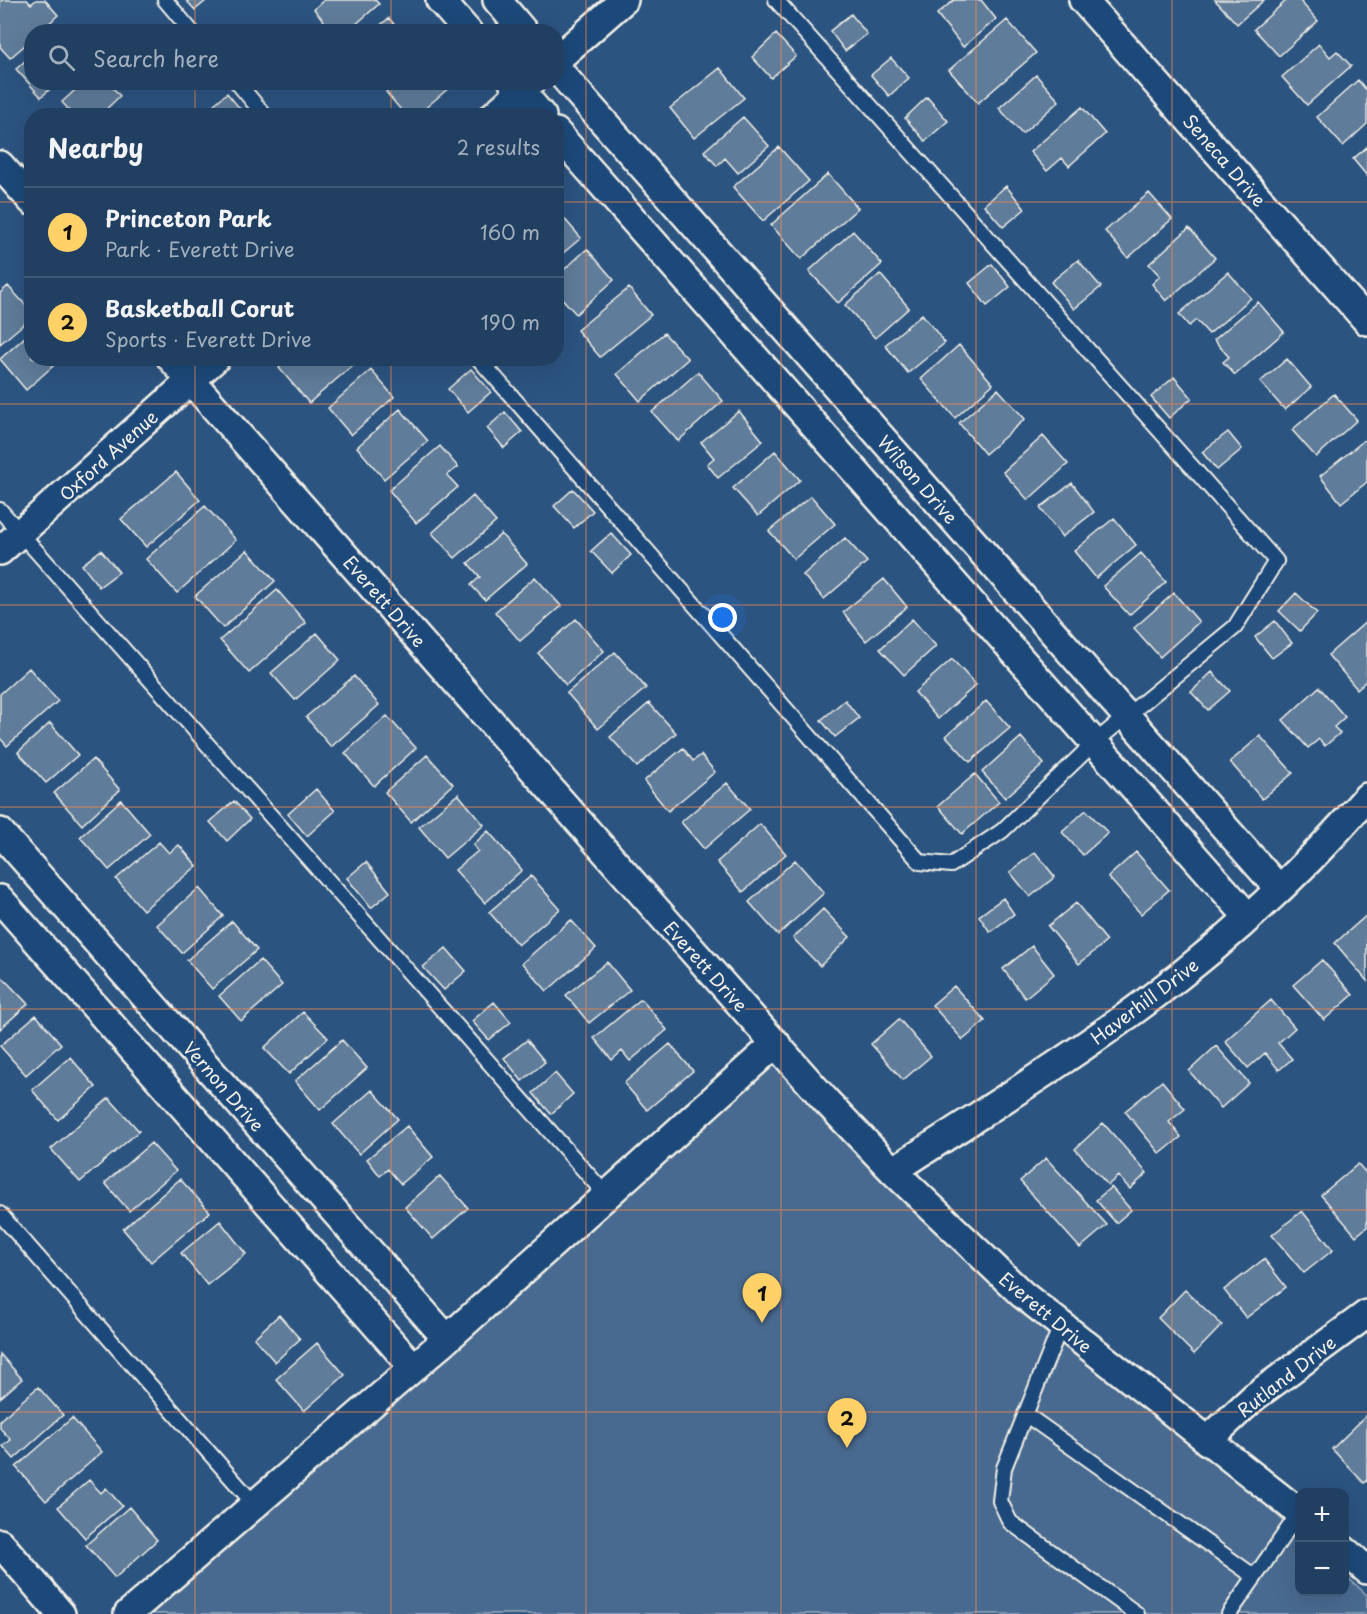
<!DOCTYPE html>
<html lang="en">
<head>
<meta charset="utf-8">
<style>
	:root { --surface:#213f61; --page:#2d4a6a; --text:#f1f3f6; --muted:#a2afbd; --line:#3e5876; --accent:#ffd166 }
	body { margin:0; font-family:"Playpen Sans",sans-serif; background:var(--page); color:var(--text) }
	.controls { position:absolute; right:18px; bottom:18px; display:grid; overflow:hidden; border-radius:12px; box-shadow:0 6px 24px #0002 }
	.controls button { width:54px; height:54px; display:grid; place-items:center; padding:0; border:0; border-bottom:2px solid var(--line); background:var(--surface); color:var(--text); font:30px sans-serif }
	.you { position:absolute; left:723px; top:618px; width:21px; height:21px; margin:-15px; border:4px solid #fff; border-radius:50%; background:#1a73e8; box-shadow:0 0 0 9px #1a73e833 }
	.badge { display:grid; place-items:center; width:39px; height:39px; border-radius:50%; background:var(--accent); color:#111; font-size:20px; font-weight:700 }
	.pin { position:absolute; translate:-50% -50px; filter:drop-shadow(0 2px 3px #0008) }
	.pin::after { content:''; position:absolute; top:32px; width:21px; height:18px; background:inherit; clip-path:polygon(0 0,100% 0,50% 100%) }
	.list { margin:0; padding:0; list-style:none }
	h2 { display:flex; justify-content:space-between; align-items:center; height:78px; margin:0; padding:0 24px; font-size:26px }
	h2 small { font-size:20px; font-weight:400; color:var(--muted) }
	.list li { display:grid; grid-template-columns:39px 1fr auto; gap:18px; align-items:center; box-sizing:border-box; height:90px; padding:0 24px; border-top:2px solid var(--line) }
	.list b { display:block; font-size:22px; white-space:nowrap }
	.list p { margin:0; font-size:20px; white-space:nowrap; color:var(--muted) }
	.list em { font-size:20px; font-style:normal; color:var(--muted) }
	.icon { flex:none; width:33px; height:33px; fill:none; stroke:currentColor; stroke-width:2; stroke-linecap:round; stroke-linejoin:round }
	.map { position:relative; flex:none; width:1367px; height:1614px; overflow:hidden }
	.search { position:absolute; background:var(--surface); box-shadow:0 6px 24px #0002; left:24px; top:24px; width:540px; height:66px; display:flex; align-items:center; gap:15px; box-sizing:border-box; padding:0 21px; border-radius:24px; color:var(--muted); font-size:22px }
	.panel { position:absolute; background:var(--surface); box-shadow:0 6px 24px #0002; left:24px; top:108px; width:540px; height:258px; border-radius:24px }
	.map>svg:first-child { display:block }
	.green { fill:#496b90; stroke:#9eaebc; stroke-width:1.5 }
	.building { fill:#5e7b9a; stroke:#f4f1e8; stroke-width:1.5 }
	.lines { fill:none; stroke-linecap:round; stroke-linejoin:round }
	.lane-casing { stroke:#f4f1e8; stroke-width:18 }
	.street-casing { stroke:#f4f1e8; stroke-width:32 }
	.lane { stroke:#1f4a7a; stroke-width:14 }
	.street { stroke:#1f4a7a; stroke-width:27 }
	.grid { fill:none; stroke:#ec874e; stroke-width:1.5; stroke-opacity:0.55 }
	.labels { text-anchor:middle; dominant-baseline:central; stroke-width:5; stroke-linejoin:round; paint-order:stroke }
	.street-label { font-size:18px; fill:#f4f1e8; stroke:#1f4a7a }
</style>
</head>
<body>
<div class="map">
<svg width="1367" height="1614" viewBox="0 0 1367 1614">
	<rect width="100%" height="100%" fill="#2c5481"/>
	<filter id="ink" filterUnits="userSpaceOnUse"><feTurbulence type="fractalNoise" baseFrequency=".0167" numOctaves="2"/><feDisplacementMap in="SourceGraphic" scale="12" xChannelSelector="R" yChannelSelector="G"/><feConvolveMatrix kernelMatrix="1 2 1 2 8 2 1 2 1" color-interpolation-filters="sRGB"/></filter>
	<g filter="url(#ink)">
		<path class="green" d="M776 1043 1108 1363 1299 1535 1300 1592H1344L1345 1575 1367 1595V1614H128Z"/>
		<path class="building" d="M2 0H27L31 4 36 0H45L58 15 40 32H32V39L10 58 0 47V2Z
			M186 0H207L195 10Z
			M324 0H375L379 4 347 32H333L314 9Z
			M954 0H981L996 19 963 47 937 14Z
			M1215 0H1264L1237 24Z
			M1287 0H1299L1318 21 1279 56 1254 29Z
			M851 14 867 34 845 51 830 31Z
			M389 18 400 32H372Z
			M1007 20 1036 53 978 103 949 70Z
			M776 34 796 56 771 78 752 57Z
			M1319 44 1330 57 1337 51 1351 66 1307 105 1282 77Z
			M32 55V82H58L41 97 16 69Z
			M891 58 909 78 889 96 871 75Z
			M720 68 744 98 694 138 670 108Z
			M1036 75 1059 101 1022 134 999 108Z
			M1358 80 1367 91V124L1343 146 1317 117Z
			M84 82H108L120 96 99 116H74L62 102Z
			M396 82H446L450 87 416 116H406L386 92Z
			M227 93 246 116H210L206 111Z
			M927 97 948 121 925 141 905 118Z
			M1082 107 1105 134 1069 166 1062 158 1047 171 1030 152Z
			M743 117 769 146 738 173 725 158 717 166 704 151Z
			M779 147 809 181 763 221 733 187Z
			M1367 147V176L1353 159Z
			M828 174 858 208 801 259 771 225Z
			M1006 186 1025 209 1003 227 984 205Z
			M1149 193 1172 219 1128 258 1105 231Z
			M556 209 581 238 556 259Z
			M1189 228 1215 258 1166 301 1152 284 1160 276 1149 264Z
			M853 231 882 264 838 303 809 271Z
			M587 249 614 280 576 314 556 292V277Z
			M1078 260 1101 287 1074 309 1051 282Z
			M992 264 1010 287 987 306 969 283Z
			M1228 272 1251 298 1209 334 1196 320 1189 326 1179 314Z
			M880 274 909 308 875 338 845 305Z
			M8 286 32 312V317L0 344V293Z
			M629 288 651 315 600 357 577 330Z
			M1258 302 1284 332 1235 375 1223 362 1229 357 1214 340Z
			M922 314 945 343 908 373 885 345Z
			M32 331V358H62L26 390 0 359Z
			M664 333 688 359 640 401 617 374Z
			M959 345 993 384 955 418 921 379Z
			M290 358H350L354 364 309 403 279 368Z
			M1287 359 1311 387 1285 410 1260 382Z
			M471 369 491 392 468 412 448 389Z
			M371 370 394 397 351 435 328 408Z
			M698 372 723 401 678 441 652 412Z
			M1174 377 1192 398 1169 418 1151 397Z
			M998 389 1025 419 985 454 959 423Z
			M1334 394 1357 420 1316 457 1292 430Z
			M400 409 428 441 384 479 357 447Z
			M739 411 763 441 718 478 707 464 714 458 701 442Z
			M505 412 522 432 504 448 487 428Z
			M1228 432 1242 449 1217 470 1202 452Z
			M1043 436 1068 464 1028 500 1003 472Z
			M1367 438V482L1341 503 1320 476Z
			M440 446 458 467 447 475 458 487 416 523 389 490Z
			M775 451 800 480 758 516 733 488Z
			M176 472 200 500 146 547 121 519Z
			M1072 483 1094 512 1062 537 1040 508Z
			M573 489 593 511 574 528 554 506Z
			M473 496 496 522 455 558 432 533Z
			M811 496 835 524 794 559 769 531Z
			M205 506 236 540 177 593 146 559Z
			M1114 518 1136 545 1096 578 1074 551Z
			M611 533 631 555 612 573 591 551Z
			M501 534 527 564 485 600 471 585 480 577 468 563Z
			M845 538 867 562 824 599 803 575Z
			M101 550 119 572 99 587 82 565Z
			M247 550 275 581 223 628 195 596Z
			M1141 553 1166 582 1129 615 1103 586Z
			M535 577 561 606 520 641 495 612Z
			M884 579 907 607 866 641 843 612Z
			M277 590 306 623 249 673 220 640Z
			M1174 593 1199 622 1160 657 1134 628Z
			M1296 593 1317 613 1300 631 1279 611Z
			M576 619 604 651 566 685 538 653Z
			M912 619 936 646 904 675 880 649Z
			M1275 621 1292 643 1272 658 1255 637Z
			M1367 621V680L1357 689 1328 655Z
			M317 633 340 660 295 700 271 673Z
			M615 652 646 688 598 729 567 693Z
			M952 659 976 685 938 719 915 692Z
			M29 668 58 701 7 746 0 738V694Z
			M1212 672 1230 691 1208 710 1191 692Z
			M354 676 379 705 331 747 306 717Z
			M1319 687 1345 717 1334 727 1340 733 1325 746 1319 739 1308 748 1283 720Z
			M845 700 859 718 835 737 821 720Z
			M986 701 1010 728 970 762 946 736Z
			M649 703 676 733 637 767 610 737Z
			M387 716 416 748 374 786 345 753Z
			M50 723 78 755 46 783 18 752Z
			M1260 736 1293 773 1262 799 1230 762Z
			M1021 737 1044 764 1005 798 982 772Z
			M683 748 693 761 701 755 715 772 668 811 644 781Z
			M427 755 453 784 411 822 385 792Z
			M93 759 120 790 82 825 54 793Z
			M975 774 999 802 962 834 938 806Z
			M727 783 750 809 704 849 681 822Z
			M316 789 335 811 307 836 288 814Z
			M458 794 484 825 445 858 419 827Z
			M121 800 150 834 109 870 80 837Z
			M234 801 250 819 227 841 210 822Z
			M1086 810 1108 833 1083 855 1062 832Z
			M760 824 786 854 743 892 717 862Z
			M488 831 522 870 485 903 455 870 478 851 473 845Z
			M159 842 169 853 179 845 197 866 143 910 116 879Z
			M1035 852 1055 877 1030 897 1010 872Z
			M1136 852 1169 890 1141 914 1108 877Z
			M795 860 824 893 778 935 749 902Z
			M366 862 390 892 371 908 347 878Z
			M531 876 560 909 518 945 489 912Z
			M199 888 223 916 182 953 157 925Z
			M1003 898 1014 914 990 932 979 916Z
			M1076 903 1107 941 1079 964 1048 926Z
			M823 909 850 937 820 966 793 938Z
			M1367 915V981L1335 943Z
			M571 920 596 948 547 991 522 963Z
			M232 921 257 950 212 989 187 960Z
			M1032 946 1054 974 1025 998 1003 969Z
			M446 948 466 971 444 990 423 967Z
			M260 960 282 985 241 1021 219 996Z
			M1322 960 1353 995 1324 1020 1293 985Z
			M607 962 630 990 589 1023 566 995Z
			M0 975 28 1004 0 1029Z
			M954 986 985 1021 963 1040 932 1005Z
			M641 999 667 1030 630 1061 622 1051 612 1060 594 1038Z
			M1271 1000 1295 1028 1278 1043 1292 1059 1279 1070 1265 1053 1248 1068 1225 1041Z
			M494 1002 511 1022 489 1040 472 1021Z
			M303 1012 328 1038 289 1074 264 1048Z
			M36 1015 61 1044 26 1075 0 1046Z
			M899 1019 931 1056 903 1080 871 1044Z
			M342 1040 367 1068 320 1110 295 1081Z
			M527 1040 545 1062 522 1081 504 1058Z
			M670 1044 693 1071 647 1110 624 1083Z
			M1216 1046 1249 1083 1221 1108 1189 1071Z
			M70 1057 96 1087 58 1120 32 1090Z
			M555 1073 573 1094 551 1114 533 1093Z
			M1162 1081 1185 1109 1169 1122 1181 1137 1160 1154 1125 1111Z
			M372 1090 398 1119 359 1154 333 1124Z
			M109 1098 139 1131 80 1182 51 1149Z
			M1103 1123 1147 1173 1130 1189 1118 1176 1108 1185 1075 1149Z
			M407 1126 433 1157 401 1184 388 1169 380 1176 367 1159Z
			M151 1143 176 1171 129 1211 105 1183Z
			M1046 1158 1107 1225 1080 1248 1020 1181Z
			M1358 1164 1367 1174V1227L1356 1236 1321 1195Z
			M440 1176 468 1208 433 1239 405 1207Z
			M180 1179 210 1212 151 1262 123 1229Z
			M1111 1187 1131 1210 1116 1223 1096 1200Z
			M1302 1211 1333 1250 1304 1273 1272 1235Z
			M220 1221 246 1254 207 1285 181 1253Z
			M1264 1259 1286 1287 1246 1318 1224 1290Z
			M1185 1290 1222 1325 1194 1354 1158 1318Z
			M279 1315 300 1339 275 1362 254 1338Z
			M317 1343 345 1375 304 1411 276 1379Z
			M0 1354 22 1379 0 1398Z
			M38 1387 63 1415 14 1459 3 1446 11 1440 0 1428V1420Z
			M1367 1415V1481L1364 1483 1332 1449Z
			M72 1418 102 1452 46 1501 16 1467Z
			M89 1480 101 1493 106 1488 122 1506 85 1538 58 1507Z
			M129 1507 157 1540 115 1578 86 1545Z"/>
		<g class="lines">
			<g class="lane-casing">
				<path id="lane" d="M165 0 192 32
					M237 82 265 116
					M478 358 920 862 951 865 1002 831 1095 742 1235 627 1276 561 776 0
					M0 510 607 1196
					M0 1214 255 1505
					M1061 1325 1004 1468 1000 1501 1010 1522 1137 1614
					M1025 1414 1255 1577
					M1229 1614 1299 1513"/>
			</g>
			<g class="street-casing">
				<path id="street" d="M440 0 468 32
					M497 0 524 32
					M1083 0 1367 321
					M556 60 624 0
					M556 68 1279 889
					M513 82 542 116
					M493 116 531 82
					M556 132 1248 917
					M0 165 32 201
					M171 358 669 924 827 1102 893 1171 1022 1294 1300 1513
					M0 551 216 358
					M0 832 447 1339
					M0 899 414 1368
					M893 1171C978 1115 1066 1062 1147 1001 1227 941 1302 873 1367 797
					M1207 1441 1254 1397 1367 1314
					M0 1543 61 1614
					M1344 1550 1367 1570
					M128 1614 447 1339 776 1043"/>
			</g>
			<use href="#lane" class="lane"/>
			<use href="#street" class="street"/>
		</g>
	</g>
	<path class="grid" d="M195 0V32M391 0V32M586 0V1614M781 0V1614M976 0V1614M1172 0V1614M195 82V116M391 82V116M0 202H32M556 202H1367M195 358V1614M391 358V1614M0 404H1367M0 605H1367M0 807H1367M0 1009H1367M0 1210H1367M0 1412H1367"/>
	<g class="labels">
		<g class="street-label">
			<text transform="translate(1225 160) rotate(49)">Seneca Drive</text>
			<text transform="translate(108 455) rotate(-42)">Oxford Avenue</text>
			<text transform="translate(918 479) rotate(49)">Wilson Drive</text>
			<text transform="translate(385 601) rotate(49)">Everett Drive</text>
			<text transform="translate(706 966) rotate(48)">Everett Drive</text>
			<text transform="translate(1144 1001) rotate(-37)">Haverhill Drive</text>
			<text transform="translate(224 1086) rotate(49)">Vernon Drive</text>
			<text transform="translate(1046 1312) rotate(40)">Everett Drive</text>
			<text transform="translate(1286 1376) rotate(-38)">Rutland Drive</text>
		</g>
	</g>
</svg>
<div class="controls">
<button>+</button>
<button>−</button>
</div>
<div class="you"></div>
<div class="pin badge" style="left:762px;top:1323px">1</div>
<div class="pin badge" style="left:847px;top:1448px">2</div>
<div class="search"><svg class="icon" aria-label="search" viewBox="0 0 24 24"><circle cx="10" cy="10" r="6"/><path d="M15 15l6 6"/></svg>Search here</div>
<section class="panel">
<h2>Nearby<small>2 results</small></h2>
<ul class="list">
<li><span class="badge">1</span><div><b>Princeton Park</b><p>Park · Everett Drive</p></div><em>160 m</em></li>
<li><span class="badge">2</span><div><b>Basketball Corut</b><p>Sports · Everett Drive</p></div><em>190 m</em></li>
</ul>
</section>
</div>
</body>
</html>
